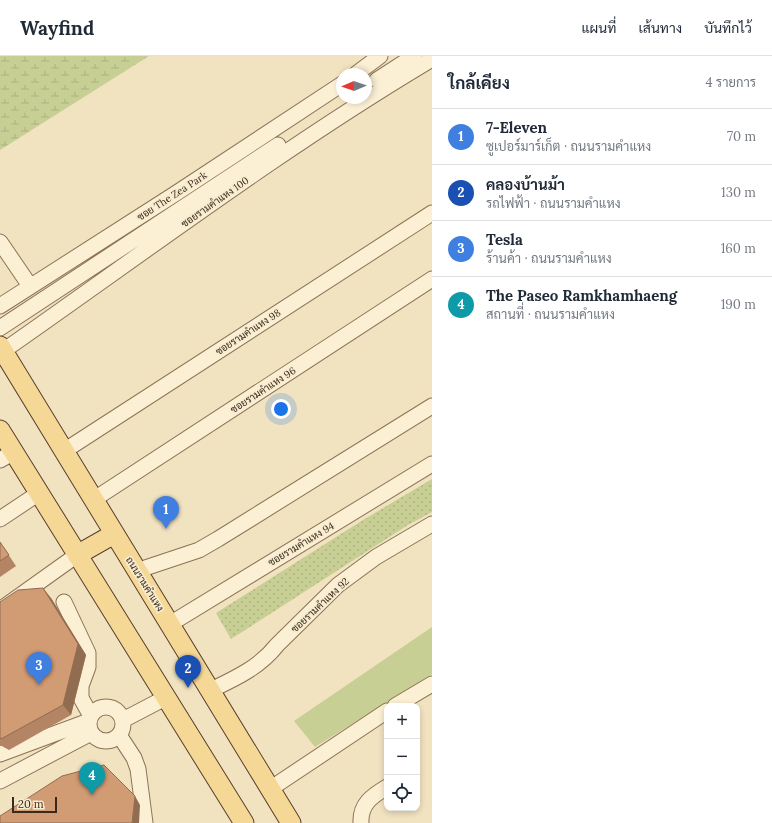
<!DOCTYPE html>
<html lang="th">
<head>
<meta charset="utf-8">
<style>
	:root { --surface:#fff; --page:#f6f6f7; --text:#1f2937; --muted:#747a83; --line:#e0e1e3; --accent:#1a73e8 }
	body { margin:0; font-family:Lora,Sarabun,serif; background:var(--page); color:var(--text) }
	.controls { position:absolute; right:12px; bottom:12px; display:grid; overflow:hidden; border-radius:8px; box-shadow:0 2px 6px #0003 }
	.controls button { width:36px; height:36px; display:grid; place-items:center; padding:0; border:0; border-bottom:1px solid var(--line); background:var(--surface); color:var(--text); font:20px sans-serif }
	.compass { position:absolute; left:336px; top:12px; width:36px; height:36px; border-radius:50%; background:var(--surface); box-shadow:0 2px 6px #0003; rotate:268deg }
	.scale { position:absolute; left:12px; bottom:10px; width:45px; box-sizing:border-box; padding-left:4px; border:2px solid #3a2a1c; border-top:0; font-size:11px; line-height:14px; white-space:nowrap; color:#3a2a1c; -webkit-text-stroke:3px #f7ecd0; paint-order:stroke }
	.you { position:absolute; left:281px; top:353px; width:14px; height:14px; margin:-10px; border:3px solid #fff; border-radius:50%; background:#1a73e8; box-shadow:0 0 0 6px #1a73e833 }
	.badge { display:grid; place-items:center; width:26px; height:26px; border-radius:50%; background:var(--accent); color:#fff; font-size:13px; font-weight:700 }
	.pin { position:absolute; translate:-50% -33px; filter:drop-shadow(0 1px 2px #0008) }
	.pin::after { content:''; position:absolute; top:21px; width:14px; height:12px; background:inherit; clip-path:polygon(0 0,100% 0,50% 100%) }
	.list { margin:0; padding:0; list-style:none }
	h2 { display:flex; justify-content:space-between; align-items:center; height:52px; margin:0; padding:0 16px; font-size:17px }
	h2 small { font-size:13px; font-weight:400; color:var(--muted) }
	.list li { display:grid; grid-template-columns:26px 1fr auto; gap:12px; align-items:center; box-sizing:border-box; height:56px; padding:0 16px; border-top:1px solid var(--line) }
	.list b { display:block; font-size:15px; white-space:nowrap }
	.list p { margin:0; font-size:13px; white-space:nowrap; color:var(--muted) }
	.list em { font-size:13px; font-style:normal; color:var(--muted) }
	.icon { flex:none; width:22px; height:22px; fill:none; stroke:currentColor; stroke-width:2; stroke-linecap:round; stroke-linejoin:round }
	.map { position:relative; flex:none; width:432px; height:767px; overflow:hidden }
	header { display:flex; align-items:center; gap:24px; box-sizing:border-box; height:56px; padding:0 20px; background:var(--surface); border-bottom:1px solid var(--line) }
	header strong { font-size:19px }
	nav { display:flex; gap:22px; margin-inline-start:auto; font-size:14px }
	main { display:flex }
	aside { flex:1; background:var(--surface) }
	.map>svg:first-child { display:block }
	.grass { fill:#c8cf94 }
	.wetland { fill:url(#wetland-marsh) }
	.park { fill:url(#park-dots) }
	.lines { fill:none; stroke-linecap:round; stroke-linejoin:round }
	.minor-casing { stroke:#8b7357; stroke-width:17 }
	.major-casing { stroke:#58402c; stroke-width:21 }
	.minor { stroke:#fbefd4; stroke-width:15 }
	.major { stroke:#f6d896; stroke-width:19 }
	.wall { fill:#b48564 }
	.shaded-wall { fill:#926c51 }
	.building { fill:#d19b74; stroke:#926c51 }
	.labels { text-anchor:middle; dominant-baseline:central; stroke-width:3.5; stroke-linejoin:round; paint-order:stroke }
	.street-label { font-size:10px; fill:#3a2a1c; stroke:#f7ecd0 }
</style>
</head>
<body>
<header>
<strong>Wayfind</strong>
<nav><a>แผนที่</a><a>เส้นทาง</a><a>บันทึกไว้</a></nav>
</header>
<main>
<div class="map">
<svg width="432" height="767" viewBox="0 0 432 767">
	<defs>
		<pattern id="wetland-marsh" width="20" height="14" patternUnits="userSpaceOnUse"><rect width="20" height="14" fill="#c8cf94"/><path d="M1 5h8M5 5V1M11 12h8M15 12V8" fill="none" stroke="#adb27f"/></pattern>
		<pattern id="park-dots" width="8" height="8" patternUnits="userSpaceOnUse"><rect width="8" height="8" fill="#c8cf94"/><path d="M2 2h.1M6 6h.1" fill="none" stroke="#adb27f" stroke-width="1.8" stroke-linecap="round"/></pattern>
	</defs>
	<rect width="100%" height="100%" fill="#f1e2c0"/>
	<path class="grass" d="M432 571V618L315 691 294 665Z"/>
	<path class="wetland" d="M0 0H149L0 94Z"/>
	<path class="park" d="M432 423V456L408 469 231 583 216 557 363 464Z"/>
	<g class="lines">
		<g class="minor-casing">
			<path id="minor" d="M356 18 380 0
				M377 24 414 0
				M0 186 30 230
				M0 250 175 138 342 28
				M0 272 278 89
				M3 295C145 196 284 91 432 3
				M64 395 432 157
				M0 404 14 396
				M93 444 432 223
				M0 463 39 437
				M136 515 199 494 218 483 432 350
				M64 546 88 597V611L81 630V642L91 660
				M0 554 77 499
				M170 568 432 408
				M211 634C236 622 260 611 277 589L338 529 376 501 432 468
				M395 650 432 628
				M89 668a17 17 0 1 1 34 0a17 17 0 1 1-34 0Z
				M123 664 165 642
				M119 679 134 702 138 713 145 767
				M0 698 89 665
				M0 725 91 677
				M270 733 387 655
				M361 767C360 748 372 740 387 731"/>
		</g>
		<g class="major-casing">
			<path id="major" d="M0 290 291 767
				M0 374 244 767
				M77 499 114 478"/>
		</g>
		<use href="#minor" class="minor"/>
		<use href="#major" class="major"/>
	</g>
	<path class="wall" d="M0 486 16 510 0 521Z
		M51 542 86 599 71 659 9 694 0 689V546Z"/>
	<path class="shaded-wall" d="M43 532 51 542 86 599 71 659 63 649Z
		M135 740 140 749 139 767H132Z"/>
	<path class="building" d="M0 486 9 499 0 505Z
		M43 532 78 588 63 649 1 683 0 682V546L18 534Z
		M104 709 135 740 132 767H0V760L62 720Z"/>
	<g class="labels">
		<g class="street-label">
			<text transform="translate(172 140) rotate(-33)">ซอย The Zea Park</text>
			<text transform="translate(215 146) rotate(-35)">ซอยรามคำแหง 100</text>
			<text transform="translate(248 276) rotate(-33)">ซอยรามคําแหง 98</text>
			<text transform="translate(263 334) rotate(-33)">ซอยรามคําแหง 96</text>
			<text transform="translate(301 488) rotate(-31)">ซอยรามคําแหง 94</text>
			<text transform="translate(145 528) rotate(58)">ถนนรามคำแหง</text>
			<text transform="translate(320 549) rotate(-43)">ซอยรามคําแหง 92</text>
		</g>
	</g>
</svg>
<div class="controls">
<button>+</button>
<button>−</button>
<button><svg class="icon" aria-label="locate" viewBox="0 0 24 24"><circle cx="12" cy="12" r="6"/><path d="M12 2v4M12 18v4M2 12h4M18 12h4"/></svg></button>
</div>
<svg class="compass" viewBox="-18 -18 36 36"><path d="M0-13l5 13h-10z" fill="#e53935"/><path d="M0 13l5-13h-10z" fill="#747a83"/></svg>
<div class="scale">20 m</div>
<div class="you"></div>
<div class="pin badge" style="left:166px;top:473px;background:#3f7fe0">1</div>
<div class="pin badge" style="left:188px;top:632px;background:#1a4fb4">2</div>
<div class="pin badge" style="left:39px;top:629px;background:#3f7fe0">3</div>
<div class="pin badge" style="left:92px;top:739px;background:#0f9aa8">4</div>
</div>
<aside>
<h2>ใกล้เคียง<small>4 รายการ</small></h2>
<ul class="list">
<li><span class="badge" style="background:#3f7fe0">1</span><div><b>7-Eleven</b><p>ซูเปอร์มาร์เก็ต · ถนนรามคำแหง</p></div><em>70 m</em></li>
<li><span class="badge" style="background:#1a4fb4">2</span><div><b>คลองบ้านม้า</b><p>รถไฟฟ้า · ถนนรามคำแหง</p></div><em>130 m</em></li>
<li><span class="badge" style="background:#3f7fe0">3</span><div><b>Tesla</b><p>ร้านค้า · ถนนรามคำแหง</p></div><em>160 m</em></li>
<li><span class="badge" style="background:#0f9aa8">4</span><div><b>The Paseo Ramkhamhaeng</b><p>สถานที่ · ถนนรามคำแหง</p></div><em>190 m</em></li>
</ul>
</aside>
</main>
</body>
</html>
